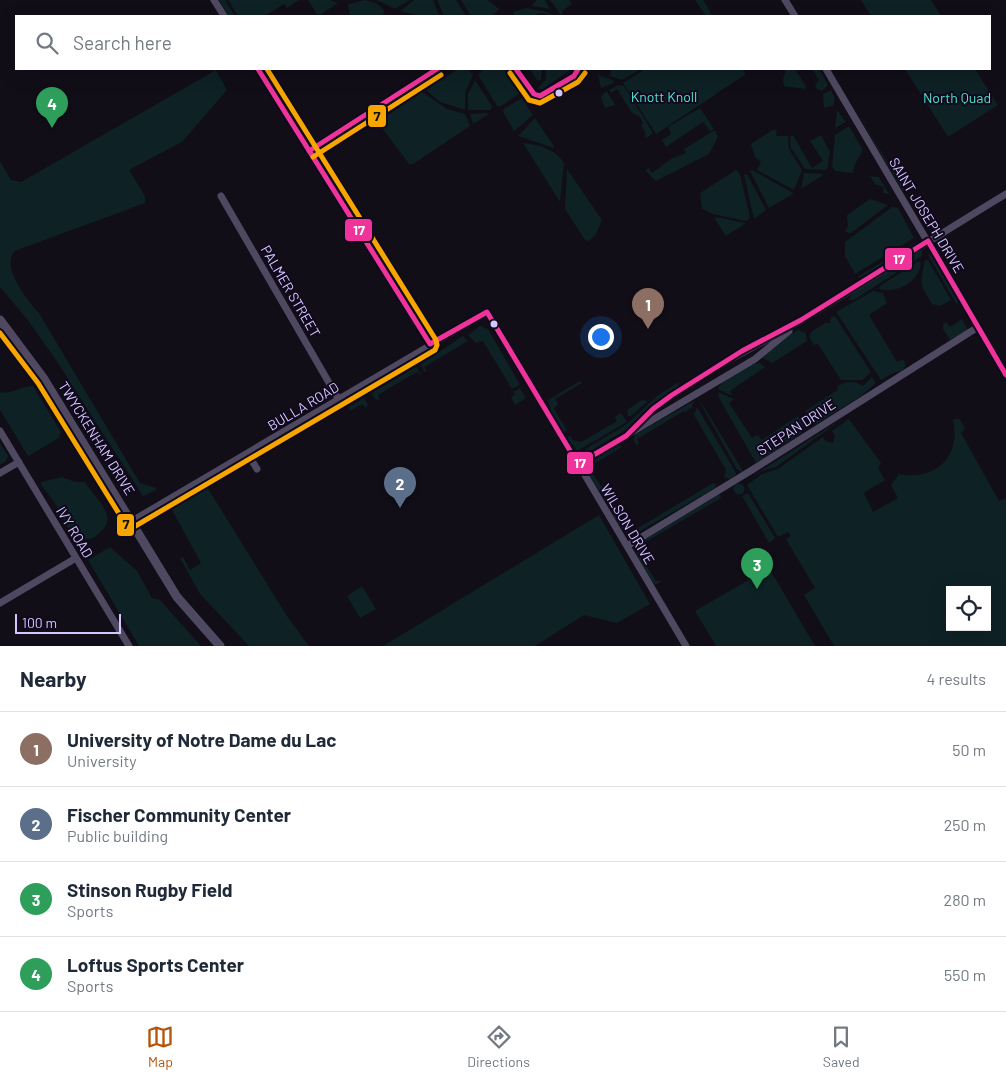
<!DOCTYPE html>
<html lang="en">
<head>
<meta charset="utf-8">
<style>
	:root { --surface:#fff; --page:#f6f6f7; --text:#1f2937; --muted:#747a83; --line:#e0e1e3; --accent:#b45309 }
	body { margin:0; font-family:Barlow,sans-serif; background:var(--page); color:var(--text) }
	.controls { position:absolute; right:15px; bottom:15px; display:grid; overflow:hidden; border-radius:0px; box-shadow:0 5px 20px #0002 }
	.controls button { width:45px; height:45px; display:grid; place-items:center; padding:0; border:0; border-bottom:1px solid var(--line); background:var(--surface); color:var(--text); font:25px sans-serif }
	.scale { position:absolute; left:15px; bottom:12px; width:106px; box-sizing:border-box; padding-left:5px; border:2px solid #d4c6ff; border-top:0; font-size:14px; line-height:18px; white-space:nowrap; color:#d4c6ff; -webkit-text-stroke:4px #100a1c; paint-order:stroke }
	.you { position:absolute; left:600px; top:336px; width:18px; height:18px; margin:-12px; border:4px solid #fff; border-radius:50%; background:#1a73e8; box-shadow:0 0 0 8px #1a73e833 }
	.badge { display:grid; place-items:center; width:32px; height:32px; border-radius:50%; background:var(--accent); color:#fff; font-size:16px; font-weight:700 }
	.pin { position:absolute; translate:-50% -41px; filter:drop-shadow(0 1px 2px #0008) }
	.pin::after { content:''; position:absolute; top:26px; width:18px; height:15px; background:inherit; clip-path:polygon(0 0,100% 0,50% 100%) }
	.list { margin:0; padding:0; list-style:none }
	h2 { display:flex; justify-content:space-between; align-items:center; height:65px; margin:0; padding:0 20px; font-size:21px }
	h2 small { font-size:16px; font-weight:400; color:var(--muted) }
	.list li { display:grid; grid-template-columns:32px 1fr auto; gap:15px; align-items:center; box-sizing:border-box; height:75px; padding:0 20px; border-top:1px solid var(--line) }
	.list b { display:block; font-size:19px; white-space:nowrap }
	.list p { margin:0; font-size:16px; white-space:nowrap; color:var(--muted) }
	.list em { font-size:16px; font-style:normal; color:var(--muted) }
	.icon { flex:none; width:28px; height:28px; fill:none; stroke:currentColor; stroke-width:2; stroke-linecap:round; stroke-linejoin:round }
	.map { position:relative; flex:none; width:1006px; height:646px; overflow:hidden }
	.search { position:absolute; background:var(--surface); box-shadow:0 5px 20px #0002; left:15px; right:15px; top:15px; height:55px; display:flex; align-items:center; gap:12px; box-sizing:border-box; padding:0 18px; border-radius:0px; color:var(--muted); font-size:19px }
	.sheet { height:365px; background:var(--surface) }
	nav { display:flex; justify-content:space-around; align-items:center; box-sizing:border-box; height:70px; border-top:1px solid var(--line); background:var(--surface); font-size:14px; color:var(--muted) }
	nav a { display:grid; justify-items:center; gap:2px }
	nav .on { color:var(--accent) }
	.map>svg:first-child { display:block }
	.green { fill:#0e2124; fill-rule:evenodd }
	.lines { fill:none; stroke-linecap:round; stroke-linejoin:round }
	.minor { stroke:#4e4961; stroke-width:7 }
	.tertiary { stroke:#4e4961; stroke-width:9 }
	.bus-1-casing { stroke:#100a1c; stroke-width:9 }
	.bus-2-casing { stroke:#100a1c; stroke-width:9 }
	.bus-1 { stroke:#ef339a; stroke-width:5 }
	.bus-2 { stroke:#f7a600; stroke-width:5 }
	.bus-dot { fill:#d4c6ff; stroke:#100a1c; stroke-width:2 }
	.labels { text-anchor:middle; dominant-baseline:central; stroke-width:4; stroke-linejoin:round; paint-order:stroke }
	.park-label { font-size:14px; fill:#4ee3d1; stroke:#100a1c }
	.street-label { font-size:14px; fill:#d4c6ff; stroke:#100a1c }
	.line-badge { stroke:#100a1c; stroke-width:2 }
	.badge-label { font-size:14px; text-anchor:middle; font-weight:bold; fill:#fff }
	.pale-badge-label { font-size:14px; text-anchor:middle; font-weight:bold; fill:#111 }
</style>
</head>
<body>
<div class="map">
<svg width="1006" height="646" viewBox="0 0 1006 646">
	<rect width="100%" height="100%" fill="#110e18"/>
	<path class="green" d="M219 0H225L235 16H228Z
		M228 0H299L287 8 284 4 265 16H238Z
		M308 0H330L338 3 318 16Z
		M365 0 376 3 384 10 383 16H350L348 4Z
		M377 0H410L395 9Z
		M414 0H433L439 16H420L400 11Z
		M437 0H456L466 16H444Z
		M461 0H488L499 9 492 16H471Z
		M537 0H545L550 9 531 6Z
		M550 0H569L572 4 562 11 563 13 561 15Z
		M695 0H703L710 11V16H706Z
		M861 0H931L941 16H871Z
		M526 8 547 12 554 16 541 13 531 16H515L513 12Z
		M458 69H468L473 75 465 93V110L440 102 426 90Z
		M484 69H504L519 94 501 106H497L478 75Z
		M530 69H542L541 80 538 81Z
		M546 69H571L543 89H537L546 79Z
		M611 69H641L622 80 610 76Z
		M645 69H742L746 74 656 134 623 83Z
		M786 69H795L806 86 805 89 784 86 783 80Z
		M812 69H819L828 85 822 91 817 89 815 85 819 80Z
		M905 69H975L998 105 948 137Z
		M216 70 227 90 182 142 129 170 145 196V203L15 251C0 266 27 300 39 313L140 483 156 488V490L143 496 56 360 27 319 0 287V161L11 180 21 182Z
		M598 75 613 80 614 83 601 88Z
		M475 80 492 106 491 110H468V94Z
		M618 85 624 86 653 133 646 138 644 135 646 134 641 125 643 123 640 117 632 113 617 89 611 93 609 90Z
		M831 90 834 96V105L824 108 823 94Z
		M422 92 447 109 465 114 470 126 413 164H409L379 124V121Z
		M605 92H607L615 105 605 108 601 97Z
		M522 98 533 115 514 131 503 112 505 108Z
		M850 101 904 189 903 191Z
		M700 108 714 129 710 131 703 122 666 147 662 140 671 134 668 127Z
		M837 110 846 122 835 128Z
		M470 114 487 113 489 114 473 124Z
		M535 118 555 148H554L518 136Z
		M849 126 863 150 855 164 853 173 835 171 832 167 835 135Z
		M774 129 777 132 776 136H788L789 149 802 170 794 190 757 170 761 162 755 157 751 144Z
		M715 130 718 137 709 154 656 181 645 170 649 168 652 173 671 159 686 153 684 149Z
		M793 135 812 168 823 161 810 141 821 135 830 152 827 170 805 169 791 148 790 137Z
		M523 143C537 144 557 150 564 163L560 202Z
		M567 169 602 220 596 234 589 241 585 240 565 209Z
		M736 170 740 174 750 218 746 221 713 214 702 209 700 193Z
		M752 170 793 193V194L769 208 750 171Z
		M804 173 823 174V175L801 189Z
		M747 174 766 210 754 219 744 175Z
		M870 176 879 177 889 194 883 193 884 187 875 184Z
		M870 199 888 205 851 233 845 232 848 226 847 215Z
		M892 207 898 208 914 238 855 274 845 256V242Z
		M716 217 745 223V224L726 236 715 219Z
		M916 242 913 246 858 279 859 276Z
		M922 250V256L854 300H848L853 293Z
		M931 254 958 300 957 305 928 255Z
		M925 260H928L951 300 940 306 932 304C919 284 920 283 925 260Z
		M919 261 921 264C918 282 897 294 879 289L880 286Z
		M873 291 883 293 887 303 869 315 897 362 903 359 906 365 902 371 893 373 881 380 836 312Z
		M835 316 871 372 862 380H841L818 344 814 345 809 337 811 332 825 323H830L831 317Z
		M962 319 968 330 950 340 943 329V325L946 322 950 327Z
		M480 326 488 329 519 383V385L512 389 483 341 476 343 468 335Z
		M798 330 806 333 807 341 772 363 761 357 775 344Z
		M463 336 468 341 424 367 427 371 424 372 421 364Z
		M423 353 426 357 370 390 372 384Z
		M760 363 765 367 730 391 733 396 718 389C724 377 747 364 760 363Z
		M416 367 422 375 417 372 378 395 380 400 375 399 372 394 373 392Z
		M872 377 876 383 861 396 816 424H813L805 411 838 390 837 387C845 381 854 380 863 386Z
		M580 381 582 383 555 399 558 404 554 409 567 430 564 432 551 411 548 400Z
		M679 382 678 389 652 406 629 428 587 453H579L627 424 657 396Z
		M33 386 61 432 59 438 28 456 0 410V392C10 395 21 386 33 386Z
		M520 388 526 398 515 405 511 397 515 394 513 392Z
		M718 392 734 399 729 403 752 438 757 435 762 440 798 416 804 426 803 432 756 463 719 398Z
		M364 398 368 405 366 408 362 404 350 411 349 407Z
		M642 400 648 401 631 416H628L627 410Z
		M694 401 691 409 689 408 686 413 684 411 637 439 639 443 636 445 633 439 636 434Z
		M699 401 702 404 743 471 741 472 737 469Z
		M697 407 735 471 736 475 729 479 724 477 726 470 694 415Z
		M621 413 627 422 577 451 567 437 570 436 573 440 581 442 617 421 615 417Z
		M845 417 776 467 762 471 745 481Z
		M849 419 881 463 878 468 885 480 864 493 873 512 898 498 891 485 899 474C937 481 961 456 953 419H960L965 429 961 433 999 501 1006 498V646H834L804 595 815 588 786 539 791 536 788 532 778 537 747 485 762 474 778 469 823 437 826 441 833 443 835 436 832 431ZM950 590H987V627H950Z
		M0 443 8 456 6 461 0 465Z
		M619 444 622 447 594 464 592 472 611 502 610 505H608L588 473V466L594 459Z
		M62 477 75 482H85C97 502 122 517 96 536 88 542 79 538 71 534L55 503 41 485V482Z
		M713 483 716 484 715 488 633 535V531Z
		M733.5 489a5.5 5.5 0 1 1 11 0a5.5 5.5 0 1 1-11 0Z
		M207 487 287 616 309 646H249L200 594 180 558 183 557 190 570 201 563 172 510Z
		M748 493 775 538 769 543 742 496Z
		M720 494 721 498 642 544 645 550 641 557 656 581H662L655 585C648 574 632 557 637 544Z
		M619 510 621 514 618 516 628 530 627 535 613 516 615 511Z
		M599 515 650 604 617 623 584 615 535 646H383Z
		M110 547 137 571 152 598 160 600 201 646H139L88 560Z
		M769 568 815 646H716L695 611Z
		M362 586 376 609 360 618 347 596Z"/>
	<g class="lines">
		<path class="minor" d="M214 0 224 16
			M785 0 795 16
			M258 69 430 344
			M516 69 534 94 540 96 574 76 578 69
			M826 69 1006 375
			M309 151 437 69
			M221 196 339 400
			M0 431 129 646
			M626 436C674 383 742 355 802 320 871 279 938 235 1006 194
			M248 454 257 469
			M578 464 755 359 789 331
			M0 473 19 462
			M132 521 487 312 540 399 686 646
			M627 546 752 470 978 327
			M0 603 76 558"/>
		<path class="tertiary" d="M0 320 44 379 177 597 220 646"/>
		<g class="bus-1-casing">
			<path id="bus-1" d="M258 69 430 344 487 312 578 464 626 436 653 409 672 395 742 351 801 320 928 241 1006 375
				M516 69 534 94 540 96 574 76 578 69
				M309 151 437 69"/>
		</g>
		<g class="bus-2-casing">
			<path id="bus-2" d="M510 73 529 100 540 103 578 82 585 73
				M313 157 441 75
				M0 333 38 383 126 525 132 528 435 350 437 345 436 340 267 69"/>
		</g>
		<use href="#bus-1" class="bus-1"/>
		<use href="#bus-2" class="bus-2"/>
	</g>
	<g class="bus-dot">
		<circle cx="559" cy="93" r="4.5"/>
		<circle cx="494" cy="324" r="4.5"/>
	</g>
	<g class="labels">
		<g class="park-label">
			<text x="664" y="96">Knott Knoll</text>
			<text x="957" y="97">North Quad</text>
		</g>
		<g class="street-label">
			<text transform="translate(927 215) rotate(59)">SAINT JOSEPH DRIVE</text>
			<text transform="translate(291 291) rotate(60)">PALMER STREET</text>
			<text transform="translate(303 406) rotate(-31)">BULLA ROAD</text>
			<text transform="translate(796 427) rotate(-33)">STEPAN DRIVE</text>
			<text transform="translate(97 438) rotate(58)">TWYCKENHAM DRIVE</text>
			<text transform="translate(628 524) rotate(59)">WILSON DRIVE</text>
			<text transform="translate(75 532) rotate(59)">IVY ROAD</text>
		</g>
	</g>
	<g class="line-badge">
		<rect x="367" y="104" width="20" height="24" rx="5" fill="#f7a600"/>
		<rect x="344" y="218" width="29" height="24" rx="5" fill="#ef339a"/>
		<rect x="884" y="247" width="29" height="24" rx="5" fill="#ef339a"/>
		<rect x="566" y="451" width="28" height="24" rx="5" fill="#ef339a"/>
		<rect x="116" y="513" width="19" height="24" rx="5" fill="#f7a600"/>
	</g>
	<g class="badge-label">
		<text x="359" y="235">17</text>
		<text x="899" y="264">17</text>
		<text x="580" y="468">17</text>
	</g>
	<g class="pale-badge-label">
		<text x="377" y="121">7</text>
		<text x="126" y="529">7</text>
	</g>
</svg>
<div class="controls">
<button><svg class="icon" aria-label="locate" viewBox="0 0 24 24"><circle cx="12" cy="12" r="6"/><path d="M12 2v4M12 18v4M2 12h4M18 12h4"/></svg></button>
</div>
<div class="scale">100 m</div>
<div class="you"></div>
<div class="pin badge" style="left:648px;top:329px;background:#8d6e63">1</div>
<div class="pin badge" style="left:400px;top:508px;background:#5c6f8a">2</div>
<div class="pin badge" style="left:757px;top:589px;background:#2e9e5b">3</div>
<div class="pin badge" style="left:52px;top:128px;background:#2e9e5b">4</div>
<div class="search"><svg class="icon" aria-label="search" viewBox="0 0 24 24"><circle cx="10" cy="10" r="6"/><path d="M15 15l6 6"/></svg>Search here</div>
</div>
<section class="sheet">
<h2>Nearby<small>4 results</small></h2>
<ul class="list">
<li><span class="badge" style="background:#8d6e63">1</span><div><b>University of Notre Dame du Lac</b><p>University</p></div><em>50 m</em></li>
<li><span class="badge" style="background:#5c6f8a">2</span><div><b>Fischer Community Center</b><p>Public building</p></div><em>250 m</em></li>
<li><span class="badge" style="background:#2e9e5b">3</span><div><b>Stinson Rugby Field</b><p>Sports</p></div><em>280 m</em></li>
<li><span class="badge" style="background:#2e9e5b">4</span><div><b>Loftus Sports Center</b><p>Sports</p></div><em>550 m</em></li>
</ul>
</section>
<nav>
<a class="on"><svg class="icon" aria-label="map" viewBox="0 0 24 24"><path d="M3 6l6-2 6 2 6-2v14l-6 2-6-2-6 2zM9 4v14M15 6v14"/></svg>Map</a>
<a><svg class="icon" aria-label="directions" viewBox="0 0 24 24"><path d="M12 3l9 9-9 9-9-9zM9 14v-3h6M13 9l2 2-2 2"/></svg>Directions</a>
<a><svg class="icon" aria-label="saved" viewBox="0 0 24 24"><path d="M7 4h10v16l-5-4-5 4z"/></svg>Saved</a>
</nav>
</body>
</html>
